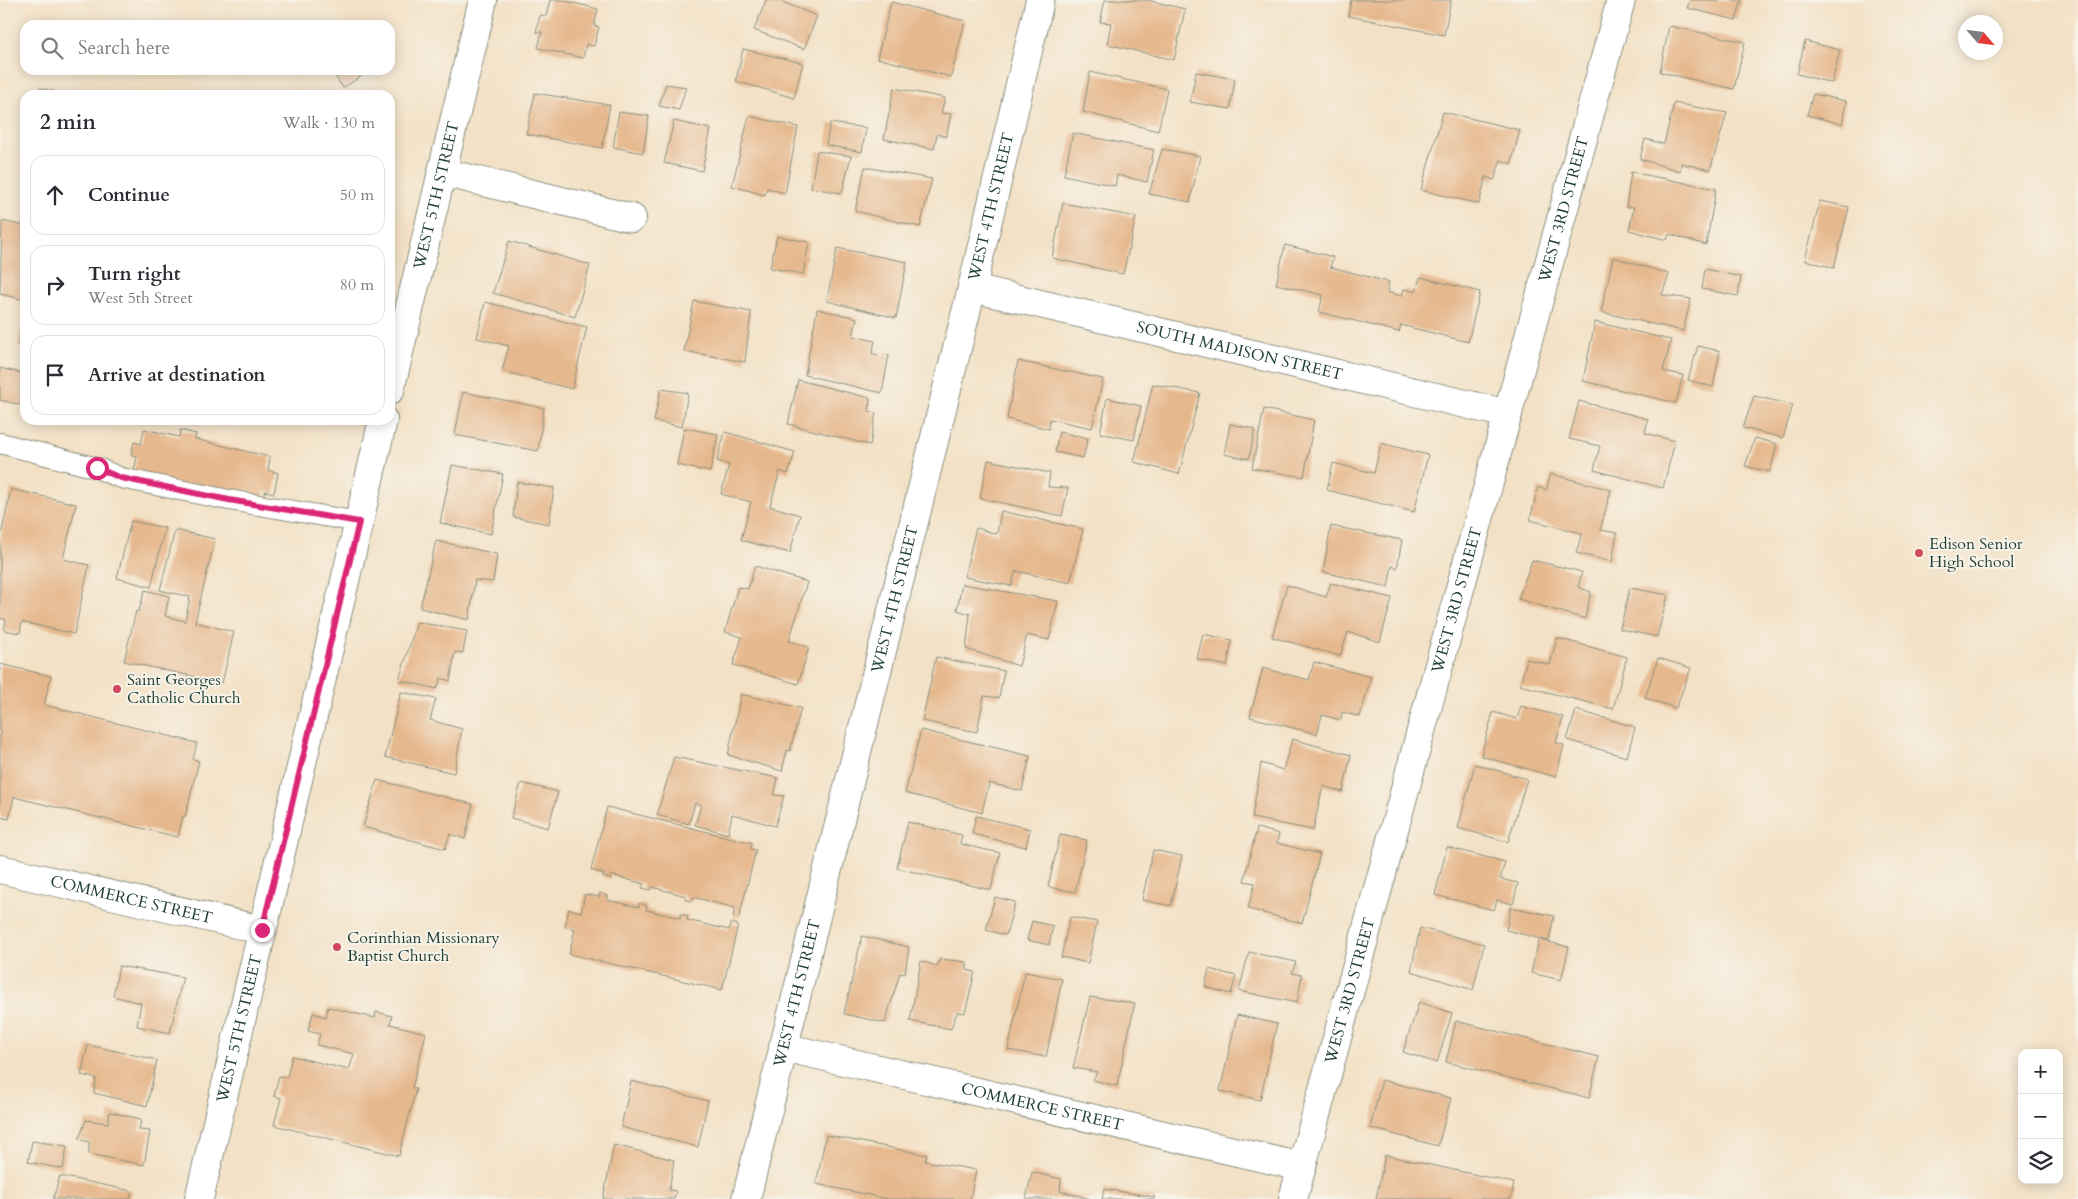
<!DOCTYPE html>
<html lang="en">
<head>
<meta charset="utf-8">
<style>
	:root { --surface:#fff; --page:#f2f2f3; --text:#2b2b33; --muted:#7c7c81; --line:#e1e1e2 }
	body { margin:0; font-family:Cardo,serif; background:var(--page); color:var(--text) }
	.controls { position:absolute; right:15px; bottom:15px; display:grid; overflow:hidden; border-radius:10px; box-shadow:0 2px 12px #0003 }
	.controls button { width:45px; height:45px; display:grid; place-items:center; padding:0; border:0; border-bottom:1px solid var(--line); background:var(--surface); color:var(--text); font:25px sans-serif }
	.compass { position:absolute; left:1958px; top:15px; width:45px; height:45px; border-radius:50%; background:var(--surface); box-shadow:0 2px 12px #0003; rotate:118deg }
	.stop { position:absolute; width:15px; height:15px; margin:-11px; border:4px solid #db2777; border-radius:50%; background:#fff }
	.stop.end { background:#db2777; border-color:#fff; box-shadow:0 1px 5px #0008 }
	.list { margin:0; padding:0; list-style:none }
	h2 { display:flex; justify-content:space-between; align-items:center; height:65px; margin:0; padding:0 20px; font-size:21px }
	h2 small { font-size:16px; font-weight:400; color:var(--muted) }
	.list li { display:grid; grid-template-columns:32px 1fr auto; gap:15px; align-items:center; box-sizing:border-box; height:80px; margin:0 10px 10px; padding:0 10px; border:1px solid var(--line); border-radius:15px }
	.list b { display:block; font-size:19px; white-space:nowrap }
	.list p { margin:0; font-size:16px; white-space:nowrap; color:var(--muted) }
	.list em { font-size:16px; font-style:normal; color:var(--muted) }
	.icon { flex:none; width:28px; height:28px; fill:none; stroke:currentColor; stroke-width:2; stroke-linecap:round; stroke-linejoin:round }
	.map { position:relative; flex:none; width:2078px; height:1199px; overflow:hidden }
	.search { position:absolute; background:var(--surface); box-shadow:0 2px 12px #0003; left:20px; top:20px; width:375px; height:55px; display:flex; align-items:center; gap:12px; box-sizing:border-box; padding:0 18px; border-radius:15px; color:var(--muted); font-size:19px }
	.panel { position:absolute; background:var(--surface); box-shadow:0 2px 12px #0003; left:20px; top:90px; width:375px; height:335px; border-radius:15px }
	.map>svg:first-child { display:block }
	.building { fill:#e6b88d }
	.lines { fill:none; stroke-linecap:round; stroke-linejoin:round }
	.service-casing { stroke:#898f7d; stroke-width:22 }
	.minor-casing { stroke:#898f7d; stroke-width:30 }
	.service { stroke:#fff; stroke-width:20 }
	.minor { stroke:#fff; stroke-width:28 }
	.route { stroke:#db2777; stroke-width:6 }
	.poi-dot { fill:#d1495b; stroke:#f7f3e8; stroke-width:2 }
	.labels { text-anchor:middle; dominant-baseline:central; stroke-width:4; stroke-linejoin:round; paint-order:stroke }
	.street-label { font-size:16px; fill:#1f3d34; stroke:#f7f3e8 }
	.poi-label { font-size:16px; fill:#1f3d34; stroke:#f7f3e8; text-anchor:start }
</style>
</head>
<body>
<div class="map">
<svg width="2078" height="1199" viewBox="0 0 2078 1199">
	<rect width="100%" height="100%" fill="#f7f3e8"/>
	<filter id="ink" filterUnits="userSpaceOnUse"><feTurbulence type="fractalNoise" baseFrequency=".02" numOctaves="2"/><feDisplacementMap in="SourceGraphic" scale="10" xChannelSelector="R" yChannelSelector="G"/><feConvolveMatrix kernelMatrix="1 2 1 2 8 2 1 2 1" color-interpolation-filters="sRGB"/></filter>
	<filter id="wash" filterUnits="userSpaceOnUse"><feTurbulence type="fractalNoise" baseFrequency=".0096" numOctaves="4" result="noise"/><feDisplacementMap in="SourceGraphic" scale="20" xChannelSelector="R" yChannelSelector="G"/><feGaussianBlur stdDeviation="1.12" result="paint"/><feColorMatrix in="noise" values="0 0 0 0 0 0 0 0 0 0 0 0 0 0 0 0 0 1.4 0 .05"/><feComposite in="paint" operator="in"/></filter>
	<g filter="url(#wash)">
		<rect width="100%" height="100%" fill="#f3e1c6"/>
		<g id="blocks">
			<path class="building" d="M550 0H562L598 9 594 26 599 27 594 46 586 44 583 58 538 48 542 32H536L540 15 546 16Z
				M766 0H777L817 16 804 49 754 30Z
				M1105 0H1147L1185 9 1174 60 1107 44 1111 23 1100 22Z
				M1351 0H1451L1444 35 1348 16Z
				M1690 0H1742L1736 20 1687 8Z
				M891 2 965 21 951 77 877 58Z
				M1669 26 1745 42 1734 89 1660 72Z
				M1805 41 1840 50 1832 83 1797 74Z
				M743 49 803 63 794 98 736 81Z
				M331 70H370L343 88Z
				M1090 72 1167 89 1158 131 1083 112Z
				M1196 72 1235 79 1230 109 1190 102Z
				M666 84 686 87 679 110 659 106Z
				M40 88 66 94V95H38Z
				M894 88 945 98 941 113 951 114 946 137 937 134 934 149 884 139Z
				M535 93 610 105 602 148 526 134Z
				M1813 94 1846 101 1842 124 1807 115Z
				M1674 103 1727 113 1710 170 1681 163 1680 171 1640 159 1645 139 1664 144Z
				M619 112 649 116 643 153 613 147Z
				M1443 112 1520 130 1511 164 1501 160 1494 180 1486 177 1479 204 1421 190Z
				M749 116 798 127 785 193 767 188 765 195 732 186Z
				M674 121 711 129 702 171 664 163Z
				M830 123 866 128 862 152 826 145Z
				M1073 133 1154 150 1147 182 1117 175 1115 186 1064 175Z
				M1162 149 1200 156 1190 202 1149 194Z
				M817 151 851 156 842 193 811 188Z
				M865 167 932 179 920 227 855 211Z
				M1631 172 1716 189 1706 245 1669 234 1667 240 1629 230 1634 207H1626Z
				M1820 201 1849 207 1834 268 1805 260Z
				M1063 203 1136 217 1123 274 1052 258Z
				M2 221 25 226V300L0 294Z
				M777 236 809 242 803 274 770 268Z
				M509 241 590 265 575 317 493 293Z
				M1285 245 1333 257 1330 267 1389 282 1387 292 1402 296 1404 289 1416 292 1420 277 1480 292 1468 342 1401 325 1399 332 1319 312 1323 295 1276 284Z
				M837 248 907 262 896 318 827 301Z
				M1613 257 1669 274 1662 295 1691 299 1683 331 1601 312Z
				M1705 269 1741 277 1738 296 1702 289Z
				M694 301 751 312 745 362 684 351Z
				M485 302 587 327 572 389 502 371 509 346 477 338Z
				M817 309 857 318 853 336 875 341 872 354 889 355 882 393 805 375Z
				M25 319V348L18 346Z
				M1595 322 1671 340 1663 371 1683 375 1676 403 1583 381Z
				M1698 346 1720 351 1713 387 1688 380Z
				M1018 361 1103 379 1092 428 1050 419 1049 429 1007 419Z
				M0 368 25 374V406L0 400Z
				M798 380 870 398 869 411 876 413 870 445 788 424Z
				M1153 384 1200 393 1179 474 1134 462Z
				M661 389 688 393 682 427 654 421Z
				M463 392 544 408 538 451 455 435Z
				M1754 396 1793 405 1783 438 1743 428Z
				M1107 398 1141 406 1134 440 1100 433Z
				M1579 401 1648 419 1645 433 1675 441 1663 488 1594 470 1600 446 1569 439Z
				M1264 409 1314 420 1304 477 1252 468Z
				M91 420H105L104 424Z
				M1230 424 1255 429 1249 459 1224 454Z
				M684 428 718 434 710 472 677 465Z
				M144 429 179 437 180 430 196 434 195 439 270 457 268 470 278 473 274 493 265 491 262 500 133 477 137 456 131 455 134 442 141 444Z
				M725 432 795 452 788 474 780 471 770 506 800 515 790 553 741 540 751 502 721 494 729 465 717 461Z
				M1059 432 1088 438 1083 458 1055 452Z
				M1755 438 1777 444 1770 472 1745 466Z
				M1381 443 1428 455 1414 512 1327 490 1333 463 1374 473Z
				M988 460 1050 473 1048 487 1068 488 1062 516 980 498Z
				M452 465 503 474 491 534 440 523Z
				M1551 474 1611 490 1600 530 1617 533 1612 562 1576 553 1582 533 1530 520 1538 487 1546 490Z
				M517 482 554 488 549 524 513 517Z
				M11 489 76 504 63 559 89 565 74 634 22 622 20 633 4 630 6 620 0 618V540Z
				M1001 511 1083 529 1070 583 1016 571 1011 586 964 577 976 528 997 534Z
				M131 521 165 528 151 587 117 578Z
				M1331 526 1402 540 1397 568 1392 566 1388 587 1323 572Z
				M175 530 215 539 195 622 234 632 222 683 124 661 136 611H139L145 590 169 596 165 616 185 621 190 597 160 590Z
				M436 541 497 554 493 582 475 580 469 620 420 608Z
				M1532 560 1582 572 1578 587 1591 592 1585 619 1518 599Z
				M755 566 807 582 789 641 809 647 798 684 733 665 742 637 725 632 738 587 748 589Z
				M1331 583 1392 598 1380 642 1348 632 1340 656 1272 637 1287 585 1326 597Z
				M962 584 1058 601 1049 640 1027 635 1019 666 966 649 970 614 957 610Z
				M1630 588 1668 595 1657 637 1620 629Z
				M417 622 467 631 463 653 455 652 450 681 441 678 437 689 399 680Z
				M1203 634 1232 640 1227 666 1197 659Z
				M1557 638 1627 657 1613 709 1520 685 1527 659 1550 665Z
				M936 657 1004 671 999 698 984 696 977 732 922 721Z
				M1658 658 1691 668 1676 708 1645 698Z
				M1314 662 1371 677 1360 717 1342 712 1341 720 1322 715 1317 734 1250 717 1263 668 1309 680Z
				M0 664 51 676 44 705 197 743 193 759 199 761 185 817 183 816 178 837 14 797 9 819 0 817Z
				M401 692 436 699 430 720 462 729 454 773 385 757Z
				M741 694 801 708 790 751 787 750 782 771 728 755Z
				M1521 706 1563 717 1556 743 1564 745 1556 777 1481 756 1493 712 1517 719Z
				M1576 710 1635 727 1627 757 1567 740Z
				M921 730 1030 756 1022 791 989 783 982 813 905 793Z
				M1292 739 1351 755 1343 792 1323 786 1313 830 1252 818 1261 763 1283 770Z
				M674 757 778 778 774 795 784 796 775 826 732 814 728 834 695 825 701 805 695 803 689 824 657 815Z
				M1475 764 1527 779 1508 842 1458 828Z
				M377 780 473 804 465 839 450 834 445 849 363 827Z
				M521 783 558 792 548 828 511 818Z
				M607 807 752 843 751 849 756 850 739 918 733 917 735 908 693 897V901L685 900 686 896 652 887 651 890 642 888 644 884 611 875V879L603 877 604 874 591 870Z
				M976 816 1030 829 1026 847 972 834Z
				M908 822 962 835 960 844 1000 853 991 890 897 868Z
				M1257 828 1279 834 1277 843 1320 854 1302 923 1248 909 1255 883 1244 881Z
				M1060 835 1087 840 1075 892 1048 887Z
				M1447 847 1505 862 1500 879 1518 883 1513 904 1497 900 1494 910 1435 895Z
				M1153 850 1182 856 1171 906 1142 900Z
				M600 893 608 896 607 900 639 907V903L647 906 646 910 680 918 681 914 688 916 687 920 729 930 731 923 738 925 722 990 569 954 575 929 565 927 569 909 581 912 585 894 599 897Z
				M995 897 1015 902 1006 935 986 930Z
				M1511 907 1554 916 1549 941 1506 930Z
				M1070 917 1097 922 1088 963 1061 957Z
				M1032 921 1053 926 1049 945 1027 940Z
				M1420 928 1484 944 1473 990 1411 971Z
				M862 936 909 947 905 974 900 973 885 1023 844 1014Z
				M1539 940 1569 947 1561 980 1531 973Z
				M1249 952 1296 962 1292 973 1302 975 1297 1003 1239 991Z
				M940 959 967 962V970L975 972 965 1013 957 1012 951 1029 910 1021 921 961 937 966Z
				M119 966 183 977 170 1033 137 1026 141 1003 113 996Z
				M1209 969 1236 976 1231 994 1205 987Z
				M1025 972 1062 979 1046 1057 1008 1050Z
				M1090 997 1135 1003 1117 1086 1093 1080 1097 1072 1073 1068Z
				M1419 1002 1452 1013 1437 1063 1403 1052Z
				M328 1007 375 1018 376 1012 392 1016 390 1024 426 1033 412 1088 416 1089 399 1156 274 1125 281 1098 274 1096 279 1076 287 1077 292 1056 349 1070 354 1054 317 1045 320 1034 308 1031 313 1013 326 1017Z
				M1237 1015 1277 1024 1260 1100 1220 1091Z
				M1456 1021 1599 1057 1589 1098 1446 1062Z
				M88 1045 157 1060 147 1106 94 1093 96 1078 81 1075Z
				M1382 1080 1451 1098 1438 1146 1370 1128Z
				M631 1081 708 1101 698 1147 621 1127Z
				M110 1112 141 1119 139 1130 150 1131 144 1165 89 1154V1142L79 1139 86 1120 108 1123Z
				M826 1135 927 1155 925 1161 976 1170 970 1199H888L816 1184Z
				M32 1141 67 1146 63 1169 28 1162Z
				M614 1145 674 1160 669 1190 676 1191 674 1199H603Z
				M1385 1155 1514 1183 1511 1199H1376Z
				M1032 1172 1061 1179 1060 1191 1091 1199H1026Z
				M60 1176 132 1191 130 1199H53Z
				M1104 1189 1155 1197 1154 1199H1102Z"/>
		</g>
	</g>
	<g filter="url(#ink)">
		<use href="#blocks" fill-opacity="0" stroke="#898f7d" stroke-width="1"/>
		<g class="lines">
			<g class="service-casing">
				<path id="service" d="M0 443 97 468 121 478 229 500 359 522"/>
			</g>
			<g class="minor-casing">
				<g id="minor">
					<path d="M442 172 632 218"/>
					<path id="s1" d="M972 288 1508 414"/>
					<path id="s2" d="M390 390 483 0"/>
					<path id="s3" d="M0 869 262 930"/>
					<path id="s4" d="M783 1047 1302 1167"/>
					<path id="s5" d="M199 1199 383 420"/>
					<path id="s6" d="M746 1199 972 288 1040 0"/>
					<path id="s7" d="M1293 1199 1621 0"/>
				</g>
			</g>
			<use href="#service" class="service"/>
			<use href="#minor" class="minor"/>
		</g>
	</g>
	<g class="lines" filter="url(#ink)">
		<path class="route" d="M97 468 121 478 229 500 359 522 262 930"/>
	</g>
	<g class="poi-dot">
		<circle cx="1919" cy="553" r="5"/>
		<circle cx="117" cy="689" r="5"/>
		<circle cx="337" cy="947" r="5"/>
	</g>
	<g class="labels">
		<g class="street-label">
			<text stroke="none"><textPath href="#s2" startOffset="200">WEST 5TH STREET</textPath></text>
			<text stroke="none"><textPath href="#s6" startOffset="1022">WEST 4TH STREET</textPath></text>
			<text stroke="none"><textPath href="#s7" startOffset="1026">WEST 3RD STREET</textPath></text>
			<text stroke="none"><textPath href="#s1" startOffset="275">SOUTH MADISON STREET</textPath></text>
			<text stroke="none"><textPath href="#s6" startOffset="618">WEST 4TH STREET</textPath></text>
			<text stroke="none"><textPath href="#s7" startOffset="621">WEST 3RD STREET</textPath></text>
			<text stroke="none"><textPath href="#s3" startOffset="135">COMMERCE STREET</textPath></text>
			<text stroke="none"><textPath href="#s7" startOffset="216">WEST 3RD STREET</textPath></text>
			<text stroke="none"><textPath href="#s6" startOffset="212">WEST 4TH STREET</textPath></text>
			<text stroke="none"><textPath href="#s5" startOffset="175">WEST 5TH STREET</textPath></text>
			<text stroke="none"><textPath href="#s4" startOffset="266">COMMERCE STREET</textPath></text>
		</g>
		<g class="poi-label">
			<text x="1929" y="544">Edison Senior<tspan x="1929" dy="18">High School</tspan></text>
			<text x="127" y="680">Saint Georges<tspan x="127" dy="18">Catholic Church</tspan></text>
			<text x="347" y="938">Corinthian Missionary<tspan x="347" dy="18">Baptist Church</tspan></text>
		</g>
	</g>
</svg>
<div class="controls">
<button>+</button>
<button>−</button>
<button><svg class="icon" aria-label="layers" viewBox="0 0 24 24"><path d="M12 4l9 5-9 5-9-5zM3 14l9 5 9-5"/></svg></button>
</div>
<svg class="compass" viewBox="-18 -18 36 36"><path d="M0-13l5 13h-10z" fill="#e53935"/><path d="M0 13l5-13h-10z" fill="#7c7c81"/></svg>
<div class="stop" style="left:97px;top:468px"></div>
<div class="stop end" style="left:262px;top:930px"></div>
<div class="search"><svg class="icon" aria-label="search" viewBox="0 0 24 24"><circle cx="10" cy="10" r="6"/><path d="M15 15l6 6"/></svg>Search here</div>
<section class="panel">
<h2>2 min<small>Walk · 130 m</small></h2>
<ul class="list">
<li><svg class="icon" aria-label="ahead" viewBox="0 0 24 24"><path d="M12 20V5M6 11l6-6 6 6"/></svg><div><b>Continue</b></div><em>50 m</em></li>
<li><svg class="icon" aria-label="right" viewBox="0 0 24 24"><path d="M7 20v-9h11M14 6l5 5-5 5"/></svg><div><b>Turn right</b><p>West 5th Street</p></div><em>80 m</em></li>
<li><svg class="icon" aria-label="arrive" viewBox="0 0 24 24"><path d="M6 21V4h12l-3 4 3 4H6"/></svg><div><b>Arrive at destination</b></div></li>
</ul>
</section>
</div>
</body>
</html>
